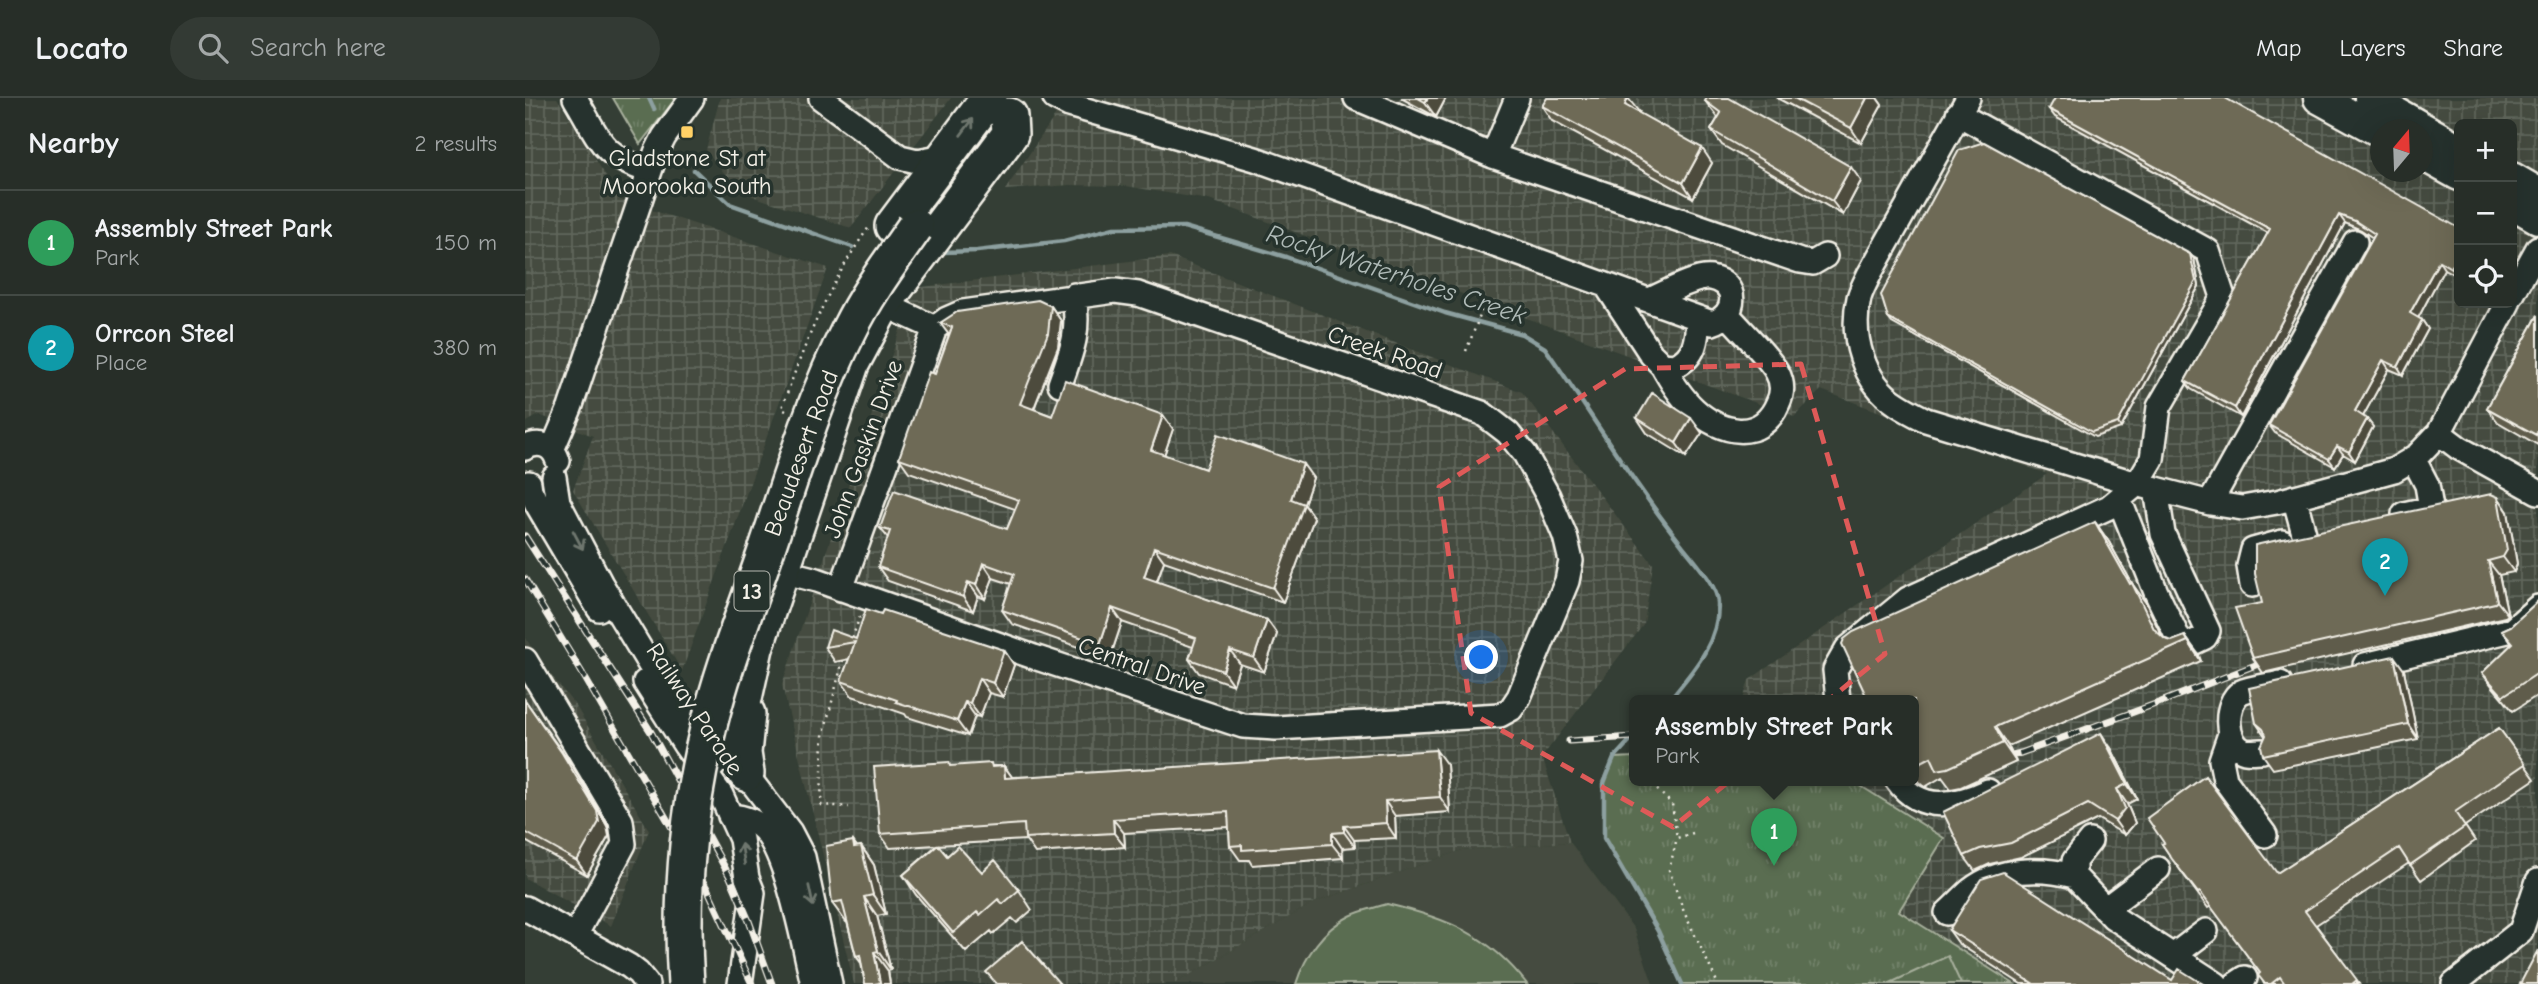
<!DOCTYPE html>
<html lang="en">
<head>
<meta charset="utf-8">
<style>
	:root { --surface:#272e28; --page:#333a34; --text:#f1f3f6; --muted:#a4a8a8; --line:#434a45; --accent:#e69b98 }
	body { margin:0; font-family:"Comic Neue",sans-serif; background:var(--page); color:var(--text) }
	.controls { position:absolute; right:21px; top:21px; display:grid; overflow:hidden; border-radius:10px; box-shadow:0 7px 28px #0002 }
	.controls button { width:63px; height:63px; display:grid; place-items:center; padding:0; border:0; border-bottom:2px solid var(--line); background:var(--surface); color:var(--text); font:35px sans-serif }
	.compass { position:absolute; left:1845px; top:21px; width:63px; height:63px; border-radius:50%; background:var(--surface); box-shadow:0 7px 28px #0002; rotate:19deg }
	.you { position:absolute; left:957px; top:560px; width:24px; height:24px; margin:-18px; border:5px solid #fff; border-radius:50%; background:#1a73e8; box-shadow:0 0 0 10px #1a73e833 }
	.badge { display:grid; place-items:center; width:46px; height:46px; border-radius:50%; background:var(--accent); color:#fff; font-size:23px; font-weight:700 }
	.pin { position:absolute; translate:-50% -58px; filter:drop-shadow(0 2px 4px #0008) }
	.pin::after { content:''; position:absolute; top:37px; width:24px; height:21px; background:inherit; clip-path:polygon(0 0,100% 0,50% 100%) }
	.popup { position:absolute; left:1104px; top:597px; width:290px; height:91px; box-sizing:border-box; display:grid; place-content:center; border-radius:10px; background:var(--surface); filter:drop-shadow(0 2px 5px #0005); font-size:23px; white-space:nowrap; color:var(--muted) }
	.popup b { font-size:26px; color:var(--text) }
	.popup::after { content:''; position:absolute; left:50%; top:100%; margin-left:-14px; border:14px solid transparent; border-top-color:var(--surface) }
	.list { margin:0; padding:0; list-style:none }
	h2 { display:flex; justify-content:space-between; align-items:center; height:91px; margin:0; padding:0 28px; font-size:30px }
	h2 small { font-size:23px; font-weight:400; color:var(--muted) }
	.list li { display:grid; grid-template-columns:46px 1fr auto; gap:21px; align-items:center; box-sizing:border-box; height:105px; padding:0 28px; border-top:2px solid var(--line) }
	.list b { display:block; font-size:26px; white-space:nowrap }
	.list p { margin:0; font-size:23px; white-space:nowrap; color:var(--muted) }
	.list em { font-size:23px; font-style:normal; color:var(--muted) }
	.icon { flex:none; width:38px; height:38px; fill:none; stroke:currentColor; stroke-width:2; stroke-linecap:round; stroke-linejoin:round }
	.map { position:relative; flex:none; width:2013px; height:886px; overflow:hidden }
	header { display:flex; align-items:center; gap:42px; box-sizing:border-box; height:98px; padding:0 35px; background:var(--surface); border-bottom:2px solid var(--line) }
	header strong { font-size:33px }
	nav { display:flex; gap:38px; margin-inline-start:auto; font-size:24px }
	.search { width:490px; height:63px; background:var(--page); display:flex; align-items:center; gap:18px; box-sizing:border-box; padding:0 24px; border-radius:38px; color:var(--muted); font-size:26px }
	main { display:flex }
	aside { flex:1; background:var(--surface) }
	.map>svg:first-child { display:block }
	.built { fill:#454c3f }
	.industrial { fill:url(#industrial-grid); fill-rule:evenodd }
	.grass { fill:url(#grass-tufts); stroke:#a7af9c; stroke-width:2 }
	.garden { fill:#5a6d51; stroke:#a7af9c; stroke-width:2 }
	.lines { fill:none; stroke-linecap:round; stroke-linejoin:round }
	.stream { stroke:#8da0a0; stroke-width:4.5 }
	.minor-casing { stroke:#f4f1e8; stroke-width:28 }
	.major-casing { stroke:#f4f1e8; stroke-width:35 }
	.highway-casing { stroke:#f4f1e8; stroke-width:40 }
	.path { stroke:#f4f1e8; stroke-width:2.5; stroke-dasharray:2 5; stroke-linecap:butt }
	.minor { stroke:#26332d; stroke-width:23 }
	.major { stroke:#26332d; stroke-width:30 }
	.highway { stroke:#26332d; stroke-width:35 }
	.rail-casing { stroke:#f4f1e8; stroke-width:7 }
	.rail { stroke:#26332d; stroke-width:4.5; stroke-dasharray:13; stroke-linecap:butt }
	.highway-bridge-casing { stroke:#f4f1e8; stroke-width:40; stroke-linecap:butt }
	.highway-bridge { stroke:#26332d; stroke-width:35 }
	.wall { fill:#5f5c4b; stroke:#f4f1e8; stroke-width:2 }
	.shaded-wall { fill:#4d4b3d; stroke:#f4f1e8; stroke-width:2 }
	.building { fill:#6e6b57; stroke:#f4f1e8; stroke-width:2 }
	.oneway { stroke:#6e766e }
	.marked { fill:none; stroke:#de5a58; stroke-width:5; stroke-dasharray:14 9; stroke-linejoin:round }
	.poi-dot { fill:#ffd166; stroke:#26332d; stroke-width:2.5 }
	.labels { text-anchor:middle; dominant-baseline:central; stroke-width:7; stroke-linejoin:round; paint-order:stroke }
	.shield { fill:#26332d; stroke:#b6b8b0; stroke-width:2 }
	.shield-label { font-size:23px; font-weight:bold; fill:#f4f1e8 }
	.poi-label { font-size:24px; fill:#f4f1e8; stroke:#26332d }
	.street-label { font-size:24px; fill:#f4f1e8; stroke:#26332d }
	.water-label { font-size:26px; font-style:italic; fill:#b0bbb8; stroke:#26332d }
</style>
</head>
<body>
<header>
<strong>Locato</strong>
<div class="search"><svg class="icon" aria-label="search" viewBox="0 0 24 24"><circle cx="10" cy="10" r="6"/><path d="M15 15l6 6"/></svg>Search here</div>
<nav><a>Map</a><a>Layers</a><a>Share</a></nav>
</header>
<main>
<aside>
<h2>Nearby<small>2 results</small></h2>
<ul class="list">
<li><span class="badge" style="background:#2e9e5b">1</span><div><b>Assembly Street Park</b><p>Park</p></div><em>150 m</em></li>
<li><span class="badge" style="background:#0f9aa8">2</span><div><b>Orrcon Steel</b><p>Place</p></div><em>380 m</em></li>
</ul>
</aside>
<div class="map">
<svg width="2013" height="886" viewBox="0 0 2013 886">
	<defs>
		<pattern id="industrial-grid" width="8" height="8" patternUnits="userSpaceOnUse" patternTransform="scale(1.75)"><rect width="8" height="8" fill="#454c3f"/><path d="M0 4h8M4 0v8" fill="none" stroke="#60665b"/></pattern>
		<pattern id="grass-tufts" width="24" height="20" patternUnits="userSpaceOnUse" patternTransform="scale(1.75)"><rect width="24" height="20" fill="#5a6d51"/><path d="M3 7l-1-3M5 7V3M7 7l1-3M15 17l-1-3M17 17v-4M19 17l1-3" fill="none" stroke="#72826a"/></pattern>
	</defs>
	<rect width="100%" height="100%" fill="#343e35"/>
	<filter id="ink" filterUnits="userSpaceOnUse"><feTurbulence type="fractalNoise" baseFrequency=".0143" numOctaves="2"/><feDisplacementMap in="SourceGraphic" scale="14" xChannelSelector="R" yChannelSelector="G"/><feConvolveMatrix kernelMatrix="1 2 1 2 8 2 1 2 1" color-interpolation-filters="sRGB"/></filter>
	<g filter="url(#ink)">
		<path class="built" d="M1045 744 1109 831 1128 886H649L788 805 937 752Z"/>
		<path class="industrial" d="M0 0H32L96 102 303 170 157 573 48 392 68 338 14 317 0 325Z
			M195 0H426L326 130 214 94 181 52Z
			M542 0H2013V886H1489L1374 813 1419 740 1326 682H1389V602H1218L1224 582 1522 376 1296 292 1269 319 684 102 601 88 545 87 480 92ZM1934 26H1987V205H1934ZM1856 32H1898V74H1856Z
			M645 158 997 294 1128 466 1119 526 1017 659 1045 744 937 752 788 805 649 886H329L257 587 389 190Z
			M0 539 15 563 52 610 124 732 86 828 0 780Z"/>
		<path class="grass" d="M88 0H151L115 46Z
			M1109 659V682H1326L1419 740 1374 813 1489 886H1157L1133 833 1079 740V685L1089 660Z"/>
		<path class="garden" d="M862 806C922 820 964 837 1002 886H771C780 858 798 831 825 818 836 812 850 810 862 806Z
			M1423 858 1436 886H1363Z"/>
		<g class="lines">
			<path class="stream" d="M124 0 129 11
				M169 72 205 106 327 149
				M418 154 452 153 539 143 589 130 659 129 761 159 920 215 997 236 1020 250C1066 315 1107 384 1157 447 1167 460 1193 488 1193 505 1194 545 1168 573 1144 602
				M1109 638 1089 660 1079 685V740L1133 833 1157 886"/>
			<g class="minor-casing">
				<path id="minor" d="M50 0C75 41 75 58 125 73
					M296 0 375 59 392 63 420 58
					M530 0 544 7 730 61 1187 225C1213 217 1214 185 1186 180 1170 178 1139 196 1124 202
					M831 0 968 58 992 0
					M1443 0 1345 175C1341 183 1336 192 1334 200 1325 239 1338 284 1372 306 1381 312 1391 317 1401 322L1612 386 1685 405 1717 410 1752 404 1869 372 1891 359 1914 335 1983 205
					M968 58 1275 163 1288 165 1300 158
					M1081 187 1126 256 1137 267 1150 268C1171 258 1172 241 1173 220
					M1987 197 2013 150
					M358 206 410 230
					M1137 267C1146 283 1155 298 1169 311 1195 335 1236 346 1253 305 1258 295 1258 285 1252 274 1244 259 1215 231 1202 216
					M535 286C547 252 555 235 549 197
					M1914 335 1934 350 2013 394
					M0 350C14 342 28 347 33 363
					M27 352 45 310 131 55 139 39 167 0
					M29 379 33 404 76 486 128 572 145 597 189 642
					M4 385 5 392 13 408 74 511
					M1769 399 1780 439
					M1594 401 1631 494 1655 544 1661 548 1680 539 1683 533 1638 436 1631 391
					M1685 405 1830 144
					M1879 416 1906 410 1902 387 1888 360
					M256 473 292 482 509 559 718 628 751 630 975 617 986 611 994 599 1042 483 1046 463 1040 438 1023 398 1000 356 983 335 957 315 613 196 590 193 438 214 422 221 410 230
					M1727 487 1724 468 1728 452 1757 444
					M316 491 410 230
					M0 562 96 723 99 746 50 838
					M1840 567 1987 532 2013 509
					M120 584 160 647 196 697 216 741 222 780 228 795 215 886
					M1313 602 1310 572 1322 551 1383 501 1584 409 1612 386 1627 361 1634 309 1698 199 1683 153 1433 16
					M1705 636 1696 662 1700 682 1740 737
					M1737 653C1732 653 1725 654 1720 653 1699 647 1699 604 1716 594 1726 589 1744 588 1755 585
					M213 666 265 734 278 759 305 886
					M1372 682C1395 715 1431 708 1463 693
					M205 718C218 719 230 722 239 732 263 759 279 848 288 886
					M1565 743 1549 763V778L1588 819 1691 886
					M0 810 104 868 113 875 122 886
					M1580 811 1633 771
					M1422 815C1430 808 1438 799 1446 792 1474 770 1516 769 1549 778
					M1648 858 1681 833
					M1711 886 1720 880
					M1929 886 1996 833 2013 783"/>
			</g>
			<g class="major-casing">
				<path id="major" d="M1794 0 1856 34
					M1845 0 1934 51
					M1898 57 1934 77
					M1987 80 2013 95
					M1987 105 2013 120"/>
			</g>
			<g class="highway-casing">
				<path id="highway" d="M368 128 464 0
					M178 670 203 643 214 623 230 550 326 266 358 206 485 36 484 18
					M221 675 218 655 222 616"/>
			</g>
			<path class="path" d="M941 253 960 205
				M261 313 257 311 258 307C280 244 305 184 344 129
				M327 540 336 516
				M318 562 298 638 296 707 324 709
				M1108 667 1109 668
				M1122 682 1147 706 1152 740
				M1168 735 1152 740 1144 772 1159 814 1193 886"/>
			<use href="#minor" class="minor"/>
			<use href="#major" class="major"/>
			<use href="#highway" class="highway"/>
			<g class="rail-casing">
				<path id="rail" d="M0 438 126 634 205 779 224 823 247 886
					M0 481 56 573 183 792 227 886
					M1044 643 1109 639
					M1469 661 1496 655 1636 604 1751 559"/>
			</g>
			<use href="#rail" class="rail"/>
			<g class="highway-bridge-casing">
				<path id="highway-bridge" d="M161 886C155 800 163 711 184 627 198 569 221 512 240 456 266 380 288 303 324 232 342 195 367 162 390 129"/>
			</g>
			<use href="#highway-bridge" class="highway-bridge"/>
		</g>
		<path class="wall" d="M876 0H921L911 19Z
			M1252 0H1352L1357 7 1336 45Z
			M1180 3 1336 83 1318 117 1197 47 1186 32 1193 20 1191 17Z
			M1017 8 1114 14 1113 15 1187 65 1168 100 1027 23Z
			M1524 11 1934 130V174L1932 178 1919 171 1893 220 1897 222 1903 231 1878 277 1864 271 1838 318 1842 321 1848 329 1830 363 1818 356 1810 369 1750 335 1744 327 1848 140 1836 132 1820 125 1716 319 1666 291 1660 283 1743 135 1530 19Z
			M1665 156 1669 161 1674 188 1596 330 1570 339 1367 225 1363 220Z
			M526 208 536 223 533 249 509 311 527 318 638 317 648 331 639 357 680 371 788 380 779 406 789 420 758 504 639 463 632 484 742 522 752 536 739 574 715 566 708 587 674 575 664 561 668 549 597 524 585 560 487 526 477 512 486 486 468 480 460 501 453 498 448 513 363 483 353 469 363 440 355 430 482 431 490 411 384 374 374 360 410 276 424 237 415 225Z
			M2013 217V347L1973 324 1962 310Z
			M1112 320 1177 335 1161 359 1122 335Z
			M1973 399 1983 414 1992 466 1989 474 1974 477 1983 517 1980 519 1738 575 1728 560 1737 505Z
			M1570 424 1584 444 1608 487 1621 505 1636 537 1640 541 1647 543 1660 538 1676 563 1483 648 1491 664 1436 689 1426 691 1417 679 1400 689 1389 679V602Z
			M2013 503V597L1988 613 1968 589 1957 575 1987 546 1977 532 1986 528Z
			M356 516 479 552 489 567 478 599 464 595 455 619 450 618 443 638 382 619 380 616 327 598 316 583 324 561 310 564 300 549 331 541Z
			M1879 572 1893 641 1748 671 1738 657 1740 638 1731 625Z
			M0 602 48 669 82 728 84 738 62 777 0 743Z
			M1974 630 2010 681 1940 728 1950 743 1896 782 1884 765 1791 827 1834 886H1739L1735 875 1686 808 1683 810 1658 776 1637 746 1752 775Z
			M1586 650 1612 701 1602 706 1610 725 1600 737 1573 721 1496 759 1465 766 1450 773 1439 758Z
			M922 667 925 714 870 718 871 740 829 742 830 749 817 750 818 760 727 767 724 762H715L705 748 704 729 599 735 600 749 510 755 501 742 413 747 422 758 457 774 494 792 507 812 492 825 487 820 468 836 466 833 441 854 391 797 378 777 412 747 365 750 355 736 427 668H479L487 679Z
			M328 743 332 749 336 748 349 767 361 816 352 818 366 872 363 873 365 886H340L336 865 331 858 322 824H321L307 805Z
			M1424 832 1647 882 1678 886H1496L1434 846Z"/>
		<path class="shaded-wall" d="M903 0H921L911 19 900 4Z
			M1103 0 1114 14 1110 22 1100 7Z
			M1342 0H1352L1357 7 1336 45 1326 30Z
			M1177 50 1187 65 1168 100 1158 85Z
			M1326 69 1336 83 1318 117 1307 103Z
			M1814 117 1820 125 1716 319 1710 310Z
			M1934 155V174L1932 178 1926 170Z
			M1665 156 1669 161 1674 188 1596 330 1593 325Z
			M1914 163 1919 171 1891 224 1885 215Z
			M526 208 536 223 533 249 505 320 495 306Z
			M1897 222 1903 231 1878 277 1873 269Z
			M1858 262 1864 271 1836 322 1830 313Z
			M638 317 648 331 636 366 626 352Z
			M1166 320 1177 335 1161 359 1151 345Z
			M1842 321 1848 329 1830 363 1824 354Z
			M1812 348 1818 356 1810 369 1804 361Z
			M778 366 788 380 779 406 789 420 758 504 748 490 766 401Z
			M1973 399 1983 414 1992 466 1989 474 1978 459Z
			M1570 424 1584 444 1608 487 1621 505 1643 551 1629 531Z
			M629 449 639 463 628 493 619 479Z
			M1963 463 1974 477 1983 517 1972 503Z
			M458 465 468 480 460 501 451 487Z
			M443 484 453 498 448 513 438 499Z
			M587 510 597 524 585 560 575 546Z
			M742 522 752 536 739 574 729 560Z
			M1660 538 1674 557 1676 563 1663 543Z
			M479 552 489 567 478 599 468 585Z
			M705 552 715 566 708 587 698 573Z
			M1869 558 1879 572 1893 641 1883 626Z
			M454 580 464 595 455 619 445 605Z
			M440 604 450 618 443 638 432 623Z
			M1470 629 1483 648 1491 664 1478 645Z
			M1576 635 1586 650 1612 701 1602 686Z
			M911 652 922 667 925 714 915 699Z
			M37 655 48 669 82 728 84 738 62 777 52 763Z
			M479 668 490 683 480 680Z
			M1592 691 1602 706 1610 725 1600 737 1590 723Z
			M860 703 870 718 871 740 861 725Z
			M588 721 599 735 600 749 589 735Z
			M819 728 829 742 830 749 819 734Z
			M807 735 817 750 818 760 807 746Z
			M328 743 338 757 336 748 349 767 361 816 348 797 329 749Z
			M339 799 352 818 366 872 353 853Z
			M349 854 363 873 365 886H356L355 885Z"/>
		<path class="building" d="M893 0H903L900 4Z
			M1022 0H1103L1100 7 1177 50 1158 85 1017 8Z
			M1182 0H1204L1326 69 1307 103 1186 32 1196 15 1180 3Z
			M1269 0H1342L1326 30Z
			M1530 0H1700L1934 130V155L1926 170 1914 163 1885 215 1897 222 1873 269 1858 262 1830 313 1842 321 1824 354 1812 348 1804 361 1744 327 1850 136 1830 123 1814 117 1710 310 1660 283 1745 131 1524 11Z
			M1459 44 1665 156 1671 183 1593 325 1567 334 1363 220 1356 197 1434 52Z
			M513 202 526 208 523 235 495 306 527 318 540 282 638 317 626 352 680 371 693 336 778 366 766 401 779 406 748 490 629 449 619 479 742 522 729 560 705 552 698 573 664 561 671 540 587 510 575 546 477 512 489 476 458 465 451 487 443 484 438 499 353 469 365 433 355 430 369 392 482 431 494 402 374 360 404 274 410 276 427 229 415 225 432 214Z
			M2013 217V332L2011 337 1962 310Z
			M1127 295 1166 320 1151 345 1112 320Z
			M1966 396 1973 399 1982 452 1978 459 1963 463 1972 503 1970 505 1728 560 1710 510 1737 505 1730 476V447Z
			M1570 424 1605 486 1607 485 1629 531 1640 541 1647 543 1660 538 1663 543 1470 629 1478 645 1423 670 1412 672 1406 659 1389 668V602H1343L1317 546 1319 541 1328 534Z
			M2013 503V575L1978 598 1957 575 1988 545 1977 532 1986 528Z
			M341 511 356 516 358 512 479 552 468 585 454 580 445 605 440 604 432 623 371 604 372 602 316 583 330 544 300 549 306 532 331 541Z
			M1869 558 1883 626 1738 657 1736 648 1741 637 1738 631 1731 625 1724 590Z
			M0 602 37 655 72 713 74 724 52 763 0 734Z
			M1974 630 2000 666 1930 714 1940 729 1885 767 1874 750 1780 813 1832 882 1827 886H1760L1755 879 1746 886H1740L1733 877 1735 875 1675 794 1673 795 1647 761 1637 746 1639 745 1622 720 1680 678 1752 775Z
			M1576 635 1602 686 1592 691 1600 710 1590 723 1563 706 1486 745 1455 751 1439 758 1418 714Z
			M911 652 915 699 860 703 861 725 819 728V734L807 735V746L717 752V747L705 748 703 714 588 721 589 735 500 740 499 726 355 736 349 669 424 664 425 668 466 665 467 669 479 668 480 680Z
			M328 743 329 749 336 748 348 797 339 799 353 853 349 854 355 885 349 886H340L335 857 331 858 317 803 307 805 301 748Z
			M413 747 422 758 433 748 457 774 470 762 494 792 478 806 473 801 455 817 452 814 428 835 378 777Z
			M1478 774 1647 882 1654 871 1678 886H1509L1424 832 1456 781Z
			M497 843 535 886H472L461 874Z
			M2013 852V886H1995Z"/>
		<defs><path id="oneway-shaft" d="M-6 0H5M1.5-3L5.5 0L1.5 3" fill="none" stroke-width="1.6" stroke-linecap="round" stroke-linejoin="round" transform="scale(1.75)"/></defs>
		<g class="oneway">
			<use href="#oneway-shaft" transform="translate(442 29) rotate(-53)"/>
			<use href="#oneway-shaft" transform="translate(53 442) rotate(62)"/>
			<use href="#oneway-shaft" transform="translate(218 756) rotate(-99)"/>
			<use href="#oneway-shaft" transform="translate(286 798) rotate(78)"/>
		</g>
	</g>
	<path class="marked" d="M1276 266 1360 556 1148 729 946 615 914 389 1100 271Z"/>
	<rect class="poi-dot" x="155" y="27" width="14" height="14" rx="3.5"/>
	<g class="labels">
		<rect class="shield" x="209.5" y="473.5" width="35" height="39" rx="5"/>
		<g class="shield-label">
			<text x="227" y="493">13</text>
		</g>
		<g class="poi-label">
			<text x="162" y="60">Gladstone St at<tspan x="162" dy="28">Moorooka South</tspan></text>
		</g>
		<g class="street-label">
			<text transform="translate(860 254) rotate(19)">Creek Road</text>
			<text transform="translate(338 351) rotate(-70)">John Gaskin Drive</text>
			<text transform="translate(276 355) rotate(-70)">Beaudesert Road</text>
			<text transform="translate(617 568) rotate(19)">Central Drive</text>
			<text transform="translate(170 611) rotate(56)">Railway Parade</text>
		</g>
		<g class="water-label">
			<text transform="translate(871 177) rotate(18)">Rocky Waterholes Creek</text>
		</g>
	</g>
</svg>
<div class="controls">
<button>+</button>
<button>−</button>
<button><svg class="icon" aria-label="locate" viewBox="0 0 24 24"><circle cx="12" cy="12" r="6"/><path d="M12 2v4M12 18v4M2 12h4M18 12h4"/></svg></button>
</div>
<svg class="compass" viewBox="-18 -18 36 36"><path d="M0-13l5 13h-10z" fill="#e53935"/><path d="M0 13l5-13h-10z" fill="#a4a8a8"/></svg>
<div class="you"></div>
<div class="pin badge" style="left:1249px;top:768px;background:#2e9e5b">1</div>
<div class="popup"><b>Assembly Street Park</b>Park</div>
<div class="pin badge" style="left:1860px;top:498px;background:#0f9aa8">2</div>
</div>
</main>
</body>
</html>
